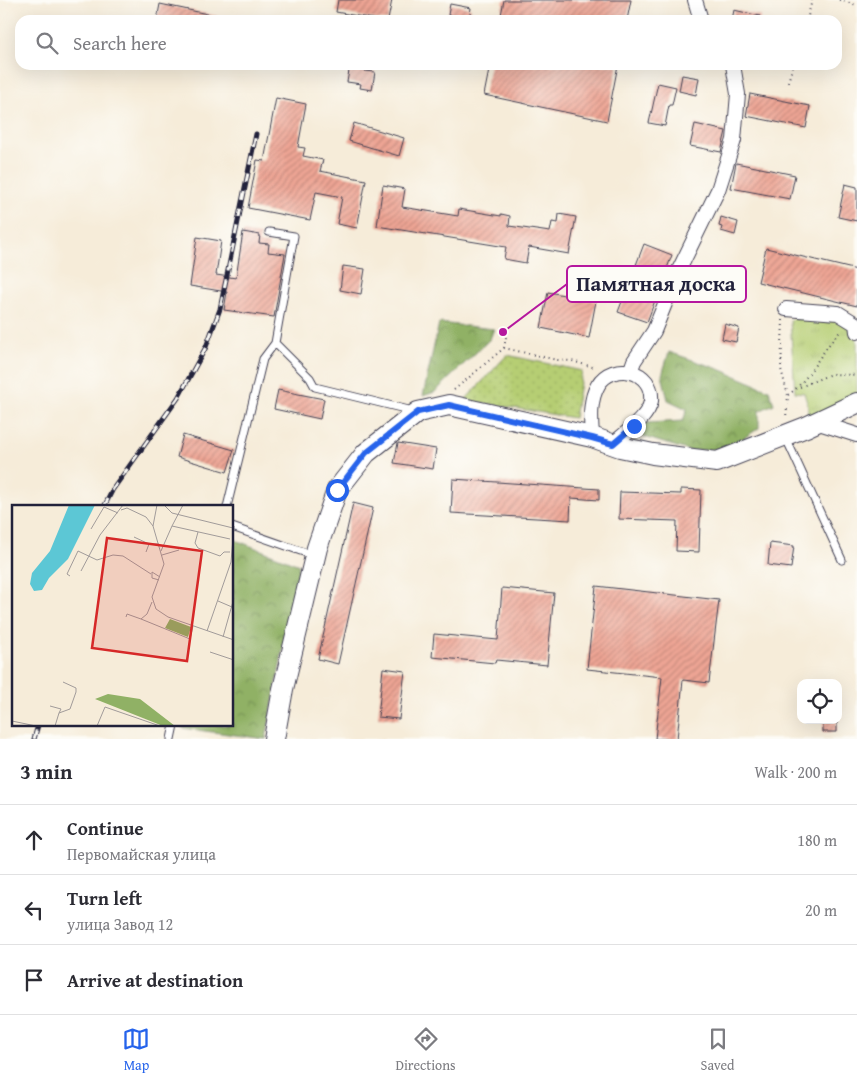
<!DOCTYPE html>
<html lang="en">
<head>
<meta charset="utf-8">
<style>
	:root { --surface:#fff; --page:#f2f2f3; --text:#2b2b33; --muted:#7c7c81; --line:#e1e1e2; --accent:#2563eb }
	body { margin:0; font-family:"Gentium Book Plus",serif; background:var(--page); color:var(--text) }
	.controls { position:absolute; right:15px; bottom:15px; display:grid; overflow:hidden; border-radius:10px; box-shadow:0 5px 20px #0002 }
	.controls button { width:45px; height:45px; display:grid; place-items:center; padding:0; border:0; border-bottom:1px solid var(--line); background:var(--surface); color:var(--text); font:25px sans-serif }
	.stop { position:absolute; width:15px; height:15px; margin:-11px; border:4px solid #2563eb; border-radius:50%; background:#fff }
	.stop.end { background:#2563eb; border-color:#fff; box-shadow:0 1px 5px #0008 }
	.list { margin:0; padding:0; list-style:none }
	h2 { display:flex; justify-content:space-between; align-items:center; height:65px; margin:0; padding:0 20px; font-size:21px }
	h2 small { font-size:16px; font-weight:400; color:var(--muted) }
	.list li { display:grid; grid-template-columns:32px 1fr auto; gap:15px; align-items:center; box-sizing:border-box; height:70px; padding:0 20px; border-top:1px solid var(--line) }
	.list b { display:block; font-size:19px; white-space:nowrap }
	.list p { margin:0; font-size:16px; white-space:nowrap; color:var(--muted) }
	.list em { font-size:16px; font-style:normal; color:var(--muted) }
	.icon { flex:none; width:28px; height:28px; fill:none; stroke:currentColor; stroke-width:2; stroke-linecap:round; stroke-linejoin:round }
	.map { position:relative; flex:none; width:857px; height:739px; overflow:hidden }
	.search { position:absolute; background:var(--surface); box-shadow:0 5px 20px #0002; left:15px; right:15px; top:15px; height:55px; display:flex; align-items:center; gap:12px; box-sizing:border-box; padding:0 18px; border-radius:15px; color:var(--muted); font-size:19px }
	.sheet { height:275px; background:var(--surface) }
	nav { display:flex; justify-content:space-around; align-items:center; box-sizing:border-box; height:70px; border-top:1px solid var(--line); background:var(--surface); font-size:14px; color:var(--muted) }
	nav a { display:grid; justify-items:center; gap:2px }
	nav .on { color:var(--accent) }
	.map>svg:first-child { display:block }
	.grass { fill:url(#grass-tufts); stroke:#6c7857 }
	.forest { fill:url(#forest-crowns); stroke:#596a50 }
	.garden { fill:url(#garden-dots); stroke:#6c7857 }
	.building { fill:url(#building-hatch) }
	.lines { fill:none; stroke-linecap:round; stroke-linejoin:round }
	.lane-casing { stroke:#424053; stroke-width:9 }
	.street-casing { stroke:#424053; stroke-width:16 }
	.secondary-casing { stroke:#424053; stroke-width:22 }
	.path { stroke:#424053; stroke-width:2; stroke-dasharray:1 4; stroke-linecap:butt }
	.lane { stroke:#fff; stroke-width:7 }
	.street { stroke:#fff; stroke-width:14 }
	.secondary { stroke:#fff; stroke-width:20 }
	.rail-casing { stroke:#22223b; stroke-width:5 }
	.rail { stroke:#fdfcf7; stroke-width:3; stroke-dasharray:9; stroke-linecap:butt }
	.route { stroke:#2563eb; stroke-width:6 }
	.inset-road { fill:none; stroke:#a19b9a; stroke-width:1 }
	.view { fill:#d62828; fill-opacity:0.15; stroke:#d62828; stroke-width:2.5 }
	.inset-edge { fill:none; stroke:#22223b; stroke-width:2.5 }
	.leader { fill:none; stroke:#b5179e; stroke-width:2 }
	.callout-dot { fill:#b5179e; stroke:#fdfcf7; stroke-width:2 }
	.callout { fill:#fdfcf7; stroke:#b5179e; stroke-width:2 }
	.callout-label { font-size:21px; text-anchor:middle; font-weight:bold; fill:#22223b }
</style>
</head>
<body>
<div class="map">
<svg width="857" height="739" viewBox="0 0 857 739">
	<defs>
		<pattern id="grass-tufts" width="24" height="20" patternUnits="userSpaceOnUse" patternTransform="scale(1.25)"><rect width="24" height="20" fill="#b6ce73"/><path d="M3 7l-1-3M5 7V3M7 7l1-3M15 17l-1-3M17 17v-4M19 17l1-3" fill="none" stroke="#9cb164"/></pattern>
		<pattern id="forest-crowns" width="20" height="18" patternUnits="userSpaceOnUse" patternTransform="scale(1.25)"><rect width="20" height="18" fill="#90b165"/><path d="M2 6a3 3 0 1 1 6 0M12 15a3 3 0 1 1 6 0" fill="none" stroke="#759054"/></pattern>
		<pattern id="garden-dots" width="8" height="8" patternUnits="userSpaceOnUse" patternTransform="scale(1.25)"><rect width="8" height="8" fill="#b6ce73"/><path d="M2 2h.1M6 6h.1" fill="none" stroke="#9cb164" stroke-width="1.8" stroke-linecap="round"/></pattern>
		<pattern id="building-hatch" width="6" height="6" patternUnits="userSpaceOnUse" patternTransform="scale(1.25)"><rect width="6" height="6" fill="#eea594"/><path d="M-1 1l2-2M0 6l6-6M5 7l2-2" fill="none" stroke="#c0867a"/></pattern>
	</defs>
	<rect width="100%" height="100%" fill="#fdfcf7"/>
	<filter id="ink" filterUnits="userSpaceOnUse"><feTurbulence type="fractalNoise" baseFrequency=".02" numOctaves="2"/><feDisplacementMap in="SourceGraphic" scale="10" xChannelSelector="R" yChannelSelector="G"/><feConvolveMatrix kernelMatrix="1 2 1 2 8 2 1 2 1" color-interpolation-filters="sRGB"/></filter>
	<filter id="wash" filterUnits="userSpaceOnUse"><feTurbulence type="fractalNoise" baseFrequency=".0096" numOctaves="4" result="noise"/><feDisplacementMap in="SourceGraphic" scale="20" xChannelSelector="R" yChannelSelector="G"/><feGaussianBlur stdDeviation="1.12" result="paint"/><feColorMatrix in="noise" values="0 0 0 0 0 0 0 0 0 0 0 0 0 0 0 0 0 1.4 0 .05"/><feComposite in="paint" operator="in"/></filter>
	<g filter="url(#wash)">
		<rect width="100%" height="100%" fill="#f6ecd9"/>
		<path class="grass" d="M812 315 847 318 857 331V398L807 419 808 406 804 393 795 392 790 320Z"/>
		<path class="forest" d="M439 323 494 329 490 339 435 392 423 396Z
			M669 352 719 369 769 390 774 404 759 411V428L729 448 690 451 638 435 646 423 683 421 687 409 668 400 662 375Z
			M233 539 299 565 266 739 182 728V725H232Z"/>
		<path class="garden" d="M507 355 582 371 574 418 465 400Z"/>
		<g id="blocks">
			<path class="building" d="M338 0H392L388 20H379L336 12Z
				M504 0H631L627 20H500Z
				M160 4 217 16 216 20H157Z
				M450 4 471 8 469 20H459V17L448 15Z
				M734 10 760 16V20H732Z
				M350 65H366L365 71 375 72 372 90 360 88 361 84 347 82Z
				M490 65H618L607 121 484 95Z
				M682 75 699 78 696 95 679 91Z
				M658 83 676 87 672 105H669L665 126 649 123Z
				M750 94 810 106 806 128 746 116Z
				M276 98 306 104 298 147 305 148 303 156 323 160 320 171 366 180 357 228 337 224 342 197 316 192 310 220 248 208 257 160 264 161Z
				M354 123 404 138 399 156 349 141Z
				M695 124 726 131 721 152 690 146Z
				M736 163 795 175 790 199 731 188Z
				M845 184 857 187V221L838 217Z
				M383 185 405 189 402 207 458 216 459 209 501 216V214L510 216 509 226 550 232 552 222 558 223 559 214 576 217 569 254 529 247 526 263 504 259 506 247 377 226Z
				M721 217 738 222 735 235 721 231 722 227 719 226Z
				M243 232 260 235 259 243 269 244 268 252 285 254 274 317 224 310 227 292 190 286 197 237 221 241 216 275 236 278Z
				M644 244 672 255 647 322 618 312Z
				M766 248 857 270V306L758 282Z
				M343 266 365 269 361 294 340 290Z
				M548 292 596 301 589 338 541 328Z
				M725 324 739 328 736 342 722 339Z
				M278 390 324 399 320 419 274 409Z
				M183 435 234 450 227 472 177 457Z
				M398 443 436 449 433 469 394 463Z
				M453 479 599 489V500L571 498 570 520 451 513Z
				M681 489 701 490 699 552 676 551 677 521 619 519 620 492 681 494Z
				M353 503 373 508 338 664 318 659Z
				M770 543 794 546 791 568 768 565Z
				M596 586 719 600 709 683 683 680 677 739H655L662 677 587 669Z
				M502 588 554 593 547 665 496 660 495 663 432 657 434 634 498 640Z
				M383 668 405 671 399 719 378 717Z
				M823 720H837V732H823Z"/>
		</g>
	</g>
	<g filter="url(#ink)">
		<use href="#blocks" fill-opacity="0" stroke="#424053" stroke-width="1"/>
		<g class="lines">
			<g class="lane-casing">
				<path id="lane" d="M269 232 294 236 275 343 310 378 315 387 413 411
					M785 436 842 560
					M227 507 263 359 275 343
					M232 527 312 555
					M171 739 174 725"/>
			</g>
			<g class="street-casing">
				<path id="street" d="M695 0 701 20
					M786 309 838 313 856 324 857 332
					M630 372 634 361 654 331 677 274 718 190 734 140 738 94 733 65
					M816 422 857 435
					M592 437C591 419 589 401 598 385 612 361 654 369 651 401 649 417 624 434 613 444"/>
			</g>
			<g class="secondary-casing">
				<path id="secondary" d="M274 739 283 689 317 548 337 490 366 453 418 412 449 405 592 437 620 447 653 454 717 462 806 427 857 403"/>
			</g>
			<path class="path" d="M839 0 857 5
				M807 20 812 0
				M788 82 793 65
				M783 320 781 369 788 396 786 417
				M504 348 507 332
				M800 387 831 374 857 375
				M454 390 504 348 557 360 572 361 596 368
				M788 395C811 379 821 349 842 330"/>
			<use href="#lane" class="lane"/>
			<use href="#street" class="street"/>
			<use href="#secondary" class="secondary"/>
			<g class="rail-casing">
				<path id="rail" d="M104 507 113 489 178 398 206 347 220 309 256 134
					M34 739 38 725"/>
			</g>
			<use href="#rail" class="rail"/>
		</g>
	</g>
	<g class="lines" filter="url(#ink)">
		<path class="route" d="M337 490 366 453 418 412 449 405 592 438 613 444 634 426"/>
	</g>
	<g transform="translate(12 505)">
		<rect width="221" height="221" fill="#f6ecd9"/>
		<path d="M158 114 179 122 176 132 153 123ZM96 189 128 194 163 221H151L83 194Z" fill="#90b165"/>
		<path d="M57 0H83L56 54 37 73 30 85 22 86 18 79 20 68 38 46Z" fill="#5cc7d5"/>
		<path class="inset-road" d="M152 0 160 8 221 23M109 5 115 3 134 12 141 21 152 59 140 92 144 104 156 112 222 135M141 21 145 0M160 21 171 0M79 24 92 2 106 8M186 27 183 38 186 43 208 51 212 47H218M122 32 137 39M149 46 160 21 218 34M134 47 137 39H147M150 50 167 45M69 66 88 30 111 0M58 71 55 69 66 46 85 55 101 50 111 51 139 69M147 75 140 73V67L148 72M206 96 220 102M114 112 115 109 129 114 135 109 140 97M129 114 178 134 181 121M195 126 219 57 222 21M211 132 222 93M198 147 222 155M38 201 49 204 47 208M0 216 24 221M43 221 47 208 58 204 64 187V183L51 177M85 221 93 202 148 221"/>
		<path class="view" d="M95 33 190 46 175 156 80 143Z"/>
		<rect width="221" height="221" class="inset-edge"/>
	</g>
	<path class="leader" d="M503 332L567 284"/>
	<circle class="callout-dot" cx="503" cy="332" r="5"/>
	<rect class="callout" x="567" y="266" width="179" height="36" rx="5"/>
	<g class="callout-label">
		<text x="656" y="291">Памятная доска</text>
	</g>
</svg>
<div class="controls">
<button><svg class="icon" aria-label="locate" viewBox="0 0 24 24"><circle cx="12" cy="12" r="6"/><path d="M12 2v4M12 18v4M2 12h4M18 12h4"/></svg></button>
</div>
<div class="stop" style="left:337px;top:490px"></div>
<div class="stop end" style="left:634px;top:426px"></div>
<div class="search"><svg class="icon" aria-label="search" viewBox="0 0 24 24"><circle cx="10" cy="10" r="6"/><path d="M15 15l6 6"/></svg>Search here</div>
</div>
<section class="sheet">
<h2>3 min<small>Walk · 200 m</small></h2>
<ul class="list">
<li><svg class="icon" aria-label="ahead" viewBox="0 0 24 24"><path d="M12 20V5M6 11l6-6 6 6"/></svg><div><b>Continue</b><p>Первомайская улица</p></div><em>180 m</em></li>
<li><svg class="icon" aria-label="left" viewBox="0 0 24 24"><path d="M17 20v-9H6M10 6l-5 5 5 5"/></svg><div><b>Turn left</b><p>улица Завод 12</p></div><em>20 m</em></li>
<li><svg class="icon" aria-label="arrive" viewBox="0 0 24 24"><path d="M6 21V4h12l-3 4 3 4H6"/></svg><div><b>Arrive at destination</b></div></li>
</ul>
</section>
<nav>
<a class="on"><svg class="icon" aria-label="map" viewBox="0 0 24 24"><path d="M3 6l6-2 6 2 6-2v14l-6 2-6-2-6 2zM9 4v14M15 6v14"/></svg>Map</a>
<a><svg class="icon" aria-label="directions" viewBox="0 0 24 24"><path d="M12 3l9 9-9 9-9-9zM9 14v-3h6M13 9l2 2-2 2"/></svg>Directions</a>
<a><svg class="icon" aria-label="saved" viewBox="0 0 24 24"><path d="M7 4h10v16l-5-4-5 4z"/></svg>Saved</a>
</nav>
</body>
</html>
